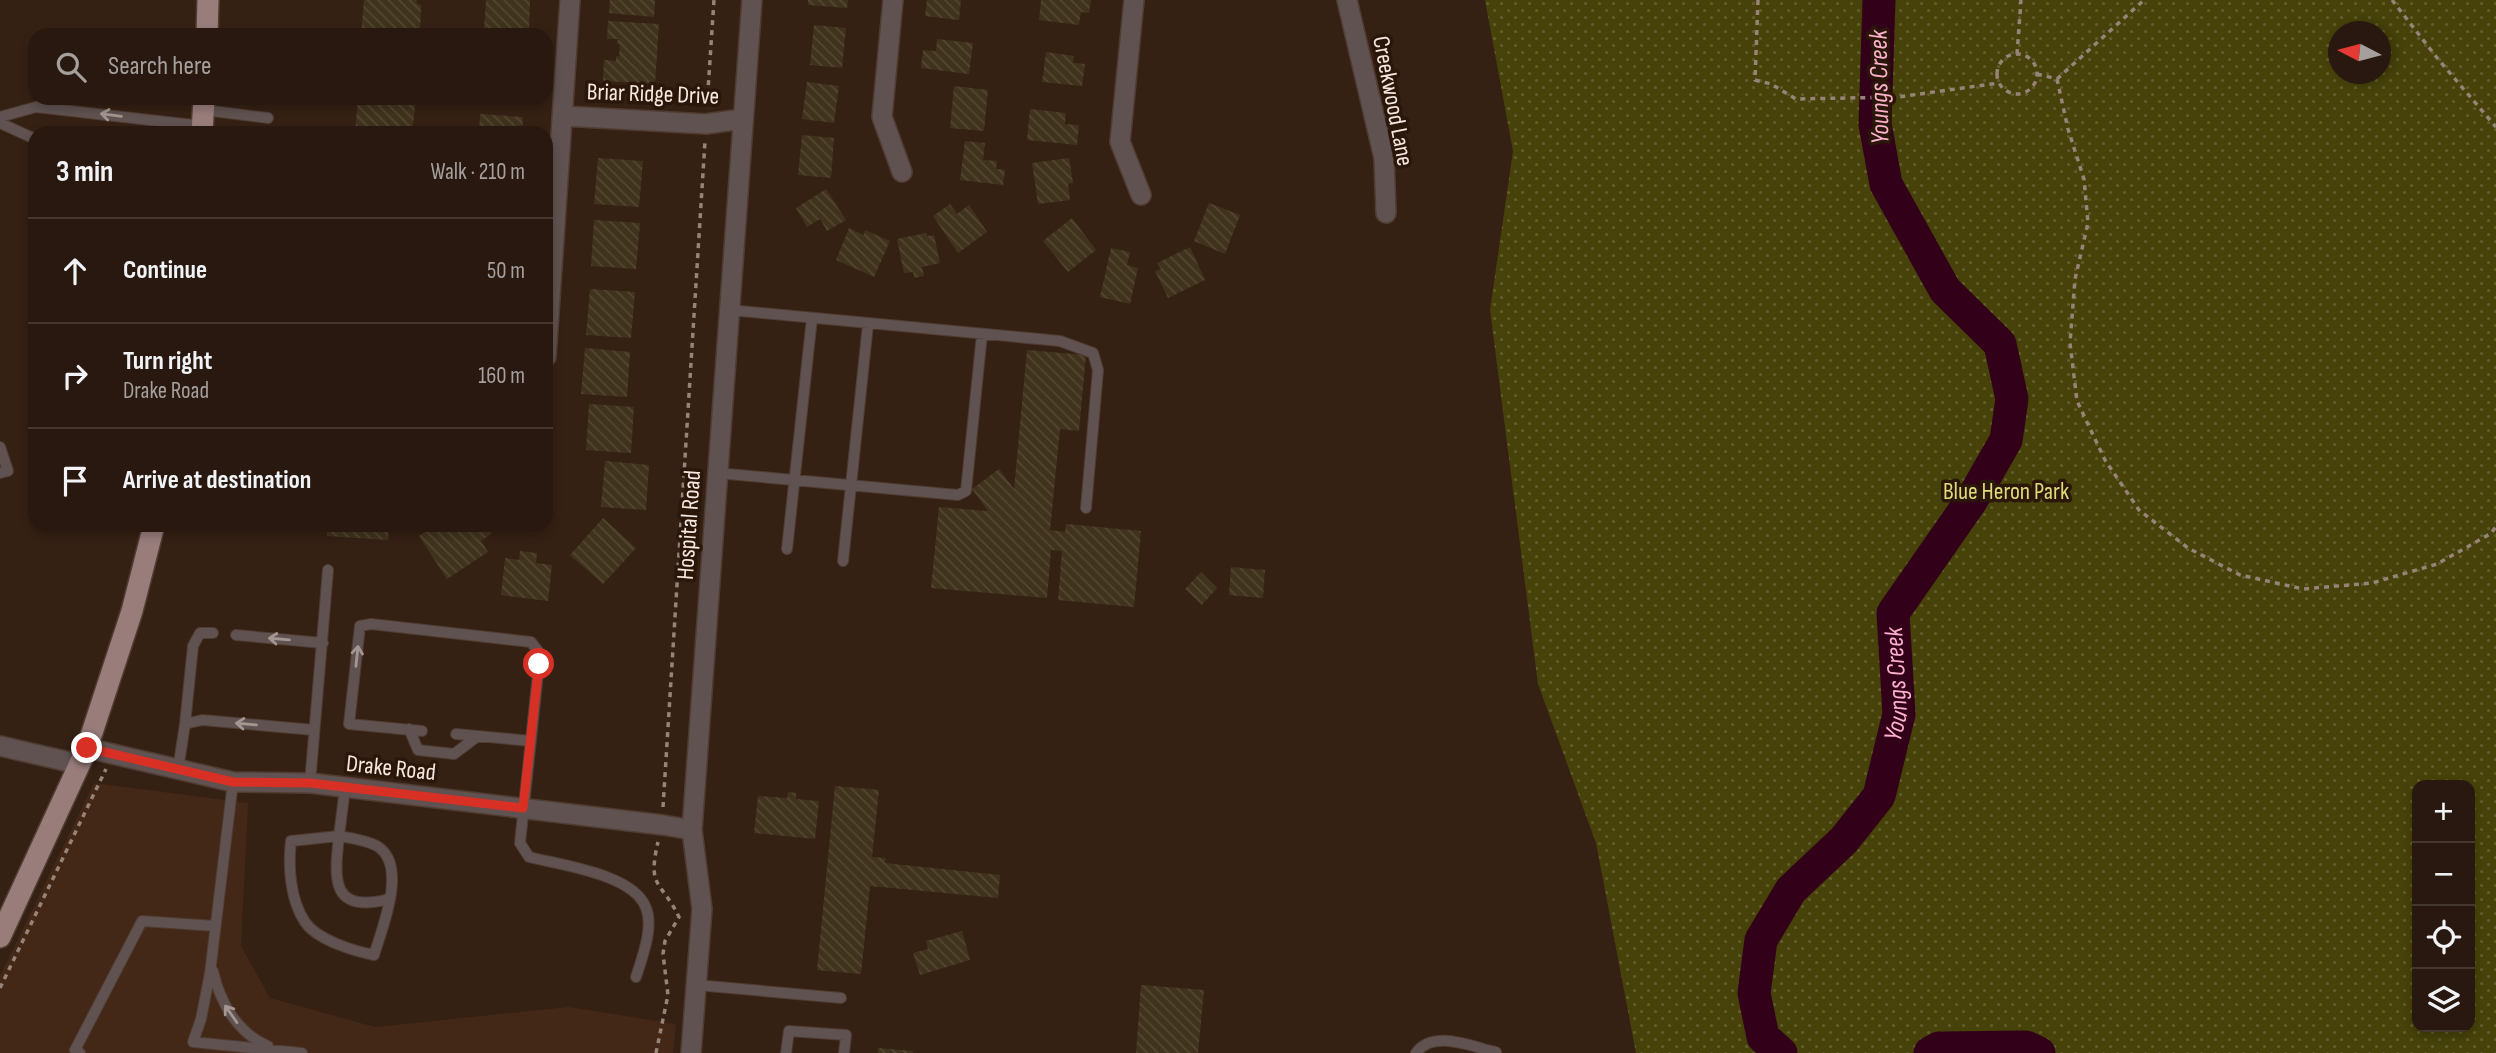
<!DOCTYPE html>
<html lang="en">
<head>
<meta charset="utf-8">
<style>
	:root { --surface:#28180f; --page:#302118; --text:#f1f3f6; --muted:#a5a09e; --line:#44372f }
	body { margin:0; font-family:"Sofia Sans Condensed",sans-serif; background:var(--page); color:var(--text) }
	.controls { position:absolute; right:21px; bottom:21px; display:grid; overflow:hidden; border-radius:14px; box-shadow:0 4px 10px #0003 }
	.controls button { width:63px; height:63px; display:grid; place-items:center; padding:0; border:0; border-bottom:2px solid var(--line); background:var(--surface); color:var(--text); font:35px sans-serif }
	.compass { position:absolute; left:2328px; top:21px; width:63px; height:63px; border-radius:50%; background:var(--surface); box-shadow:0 4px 10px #0003; rotate:276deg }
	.stop { position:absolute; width:21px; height:21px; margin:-16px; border:5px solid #d93025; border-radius:50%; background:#fff }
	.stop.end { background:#d93025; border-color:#fff; box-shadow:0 2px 7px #0008 }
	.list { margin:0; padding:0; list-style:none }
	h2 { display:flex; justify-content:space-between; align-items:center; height:91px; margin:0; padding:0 28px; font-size:30px }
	h2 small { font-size:23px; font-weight:400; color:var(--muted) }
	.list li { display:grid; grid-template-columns:46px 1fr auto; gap:21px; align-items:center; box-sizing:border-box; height:105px; padding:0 28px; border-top:2px solid var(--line) }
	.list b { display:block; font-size:26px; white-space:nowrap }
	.list p { margin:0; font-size:23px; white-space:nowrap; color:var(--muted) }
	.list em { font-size:23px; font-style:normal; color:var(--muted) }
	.icon { flex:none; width:38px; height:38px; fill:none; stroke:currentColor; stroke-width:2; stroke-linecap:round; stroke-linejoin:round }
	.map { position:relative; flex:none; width:2496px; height:1053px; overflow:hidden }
	.search { position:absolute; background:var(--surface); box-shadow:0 4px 10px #0003; left:28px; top:28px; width:525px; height:77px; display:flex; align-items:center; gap:18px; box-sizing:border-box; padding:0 24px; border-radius:21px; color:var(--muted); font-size:26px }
	.panel { position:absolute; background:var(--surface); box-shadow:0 4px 10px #0003; left:28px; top:126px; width:525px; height:406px; border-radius:21px }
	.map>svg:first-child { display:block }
	.built { fill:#432717 }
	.green { fill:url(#green-dots); fill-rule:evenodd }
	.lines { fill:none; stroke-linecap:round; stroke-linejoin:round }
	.river { stroke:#330019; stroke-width:33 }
	.building { fill:url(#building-back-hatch) }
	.lane-casing { stroke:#503c31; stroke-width:12 }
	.street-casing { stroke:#503c31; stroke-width:22 }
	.primary-casing { stroke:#503c31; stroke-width:24 }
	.path { stroke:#968479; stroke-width:3.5; stroke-dasharray:5 5; stroke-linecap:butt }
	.lane { stroke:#5f5251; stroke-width:10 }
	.street { stroke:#5f5251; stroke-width:19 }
	.primary { stroke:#987d7b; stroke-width:21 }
	.oneway { stroke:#a39691 }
	.route { stroke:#d93025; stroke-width:9 }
	.labels { text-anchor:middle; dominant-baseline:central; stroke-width:7; stroke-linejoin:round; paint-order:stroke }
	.street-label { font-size:24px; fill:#f7e8e0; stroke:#2b170a }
	.park-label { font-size:24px; fill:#e1db7a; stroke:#2b170a }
	.water-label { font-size:26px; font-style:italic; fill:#feb1cd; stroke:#2b170a }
</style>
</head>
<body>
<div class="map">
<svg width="2496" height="1053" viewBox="0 0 2496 1053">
	<defs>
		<pattern id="green-dots" width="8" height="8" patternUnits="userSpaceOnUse" patternTransform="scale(1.75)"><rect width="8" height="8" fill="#46420a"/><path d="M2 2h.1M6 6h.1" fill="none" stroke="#615d2d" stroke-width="1.8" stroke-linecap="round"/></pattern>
		<pattern id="building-back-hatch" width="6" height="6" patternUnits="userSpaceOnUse" patternTransform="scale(1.75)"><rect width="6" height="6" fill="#40331d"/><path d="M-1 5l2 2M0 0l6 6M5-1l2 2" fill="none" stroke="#534733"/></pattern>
	</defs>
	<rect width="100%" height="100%" fill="#352014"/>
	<path class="built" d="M94 783 248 803 241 946 270 998 375 1027 569 1007 676 1024 673 1053H0V976Z"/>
	<path class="green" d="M1485 0H2496V1053H1636L1596 843 1538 684 1490 310 1513 151ZM2338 32H2380V74H2338ZM2417 785H2470V1027H2417Z"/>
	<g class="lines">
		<g class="river">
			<path id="s1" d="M1781 1053 1763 1037 1754 993 1761 940 1791 890 1844 840 1879 796 1899 714 1893 613 1971 501 2006 440 2012 399 2000 344 1945 290 1886 184 1875 124 1879 0"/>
			<path d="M1930 1053 1939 1048 2026 1047 2039 1053"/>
		</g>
	</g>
	<path class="building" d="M364 0H417L416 3 421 5 420 35H361Z
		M486 0H530L529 34 484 32Z
		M610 0H655L654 17 609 13Z
		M808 0H848L847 8 808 5Z
		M927 0H961L959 20 925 16Z
		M1041 0H1091L1089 13 1081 12 1079 25 1039 20Z
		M608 21 659 24 655 84 603 81 604 60 616 61V56L619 57 620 44H617L618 39H607Z
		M814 25 846 28 842 68 810 65Z
		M291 28 310 29V35H291Z
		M937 39 973 43 969 74 921 68 923 50 936 51Z
		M1046 52 1074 56 1073 63 1085 64 1082 86 1042 82Z
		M807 82 839 86 834 123 802 119Z
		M954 86 988 90 984 131 950 128Z
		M358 98H416L412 133H355Z
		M478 98H508V102L478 100Z
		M1030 109 1066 113 1065 124 1079 125 1077 145 1027 140Z
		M480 114 523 117 522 133H479Z
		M802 135 834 138 831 178 798 175Z
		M965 141 985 143 983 160 997 161 996 169 1005 170 1003 185 960 180Z
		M598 158 643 161 639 207 594 204Z
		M1069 158 1073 183 1068 184 1070 200 1038 204 1032 163Z
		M826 189 846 220 827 231 820 219 807 227 796 208Z
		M1209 203 1240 215 1225 254 1194 241Z
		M950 204 957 214 969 205 987 232 958 253 933 216Z
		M1072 218 1096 250 1068 272 1043 241Z
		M594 220 640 223 636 269 591 266Z
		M849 228 864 235 865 230 890 241 874 277 836 260Z
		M926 233 927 236 934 235 940 263 922 267 924 276 914 278 913 272 904 273 897 239Z
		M1190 247 1205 280 1168 298 1155 271 1161 269 1157 263Z
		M1111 248 1130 252 1127 265 1138 268 1130 304 1100 297Z
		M590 289 635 292 631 338 586 335Z
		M585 348 630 352 627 397 581 394Z
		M1027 350 1086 355 1079 431 1060 429 1050 530 1065 532 1066 524 1141 531 1134 607 1058 600 1062 551 1051 550 1047 598 931 588 939 507 988 511 972 489 999 469 1014 489Z
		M589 404 634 407 631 453 586 450Z
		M605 461 649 465 646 510 601 507Z
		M603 518 636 548 603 584 570 555Z
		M327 525H389L388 540 327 536Z
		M435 525H485L491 534 481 541 488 552 447 579 419 536Z
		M520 551 537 553 536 563 552 565 548 601 501 595 505 558 519 560Z
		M1231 567 1265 570 1263 598 1229 595Z
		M1201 572 1217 588 1202 605 1185 589Z
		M835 786 879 790 872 857 886 858 885 863 1000 875 998 898 870 886 861 974 817 970Z
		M788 792 796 793V799L819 801 815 839 754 833 758 796 787 798Z
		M962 931 970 960 920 975 913 953 928 949 926 941Z
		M1141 985 1204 990 1198 1053H1136Z
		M878 1048 913 1051V1053H878Z"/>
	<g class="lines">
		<g class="lane-casing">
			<path id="lane" d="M204 110 268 118
				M0 117 36 107 202 126
				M0 123 35 139
				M729 310 1060 341 1093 353 1098 370 1086 508
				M0 447 8 471 0 473
				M717 473 958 495 966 491 982 334
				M787 549 812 318
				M843 561 868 324
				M236 635 323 643
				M185 724 193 646 200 633H213
				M409 729 418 750 454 754 478 736
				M422 731 349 724 360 626 371 624 531 642 538 651 539 664 520 843 529 857C560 865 634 874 646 908 654 927 642 958 636 977
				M456 734 531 741
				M178 770 185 724 202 720 314 730
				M233 782 210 973 201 1019 193 1042 302 1053
				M310 783 328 570
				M345 788 339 836 291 841C288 866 290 900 305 922 317 940 354 951 374 955 383 926 408 865 377 846 366 840 350 838 339 836 334 880 331 914 389 899
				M213 971C220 1002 237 1033 268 1046
				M696 985 841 998
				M80 1053 75 1050 142 921 215 926
				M786 1053 789 1031 846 1035 844 1053
				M1416 1053C1433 1029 1472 1047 1496 1052"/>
		</g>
		<g class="street-casing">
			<path id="street" d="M893 0 882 117 902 172
				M1134 0 1120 142 1141 195
				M1347 0 1384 158 1386 213
				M563 116 706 124 742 119
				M546 357 570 0
				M0 746 78 764
				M87 748 233 782 310 783 663 825 692 830
				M691 1053 702 909 692 830 752 0"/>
		</g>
		<g class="primary-casing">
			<path id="primary" d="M207 35 208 0
				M202 133 204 98
				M0 937 87 748 132 611 154 525"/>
		</g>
		<path class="path" d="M1758 0 1755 80 1771 84 1796 99 1898 97 1999 83
			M2392 0 2438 59 2496 127
			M1997 74a20 20 0 1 1 40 0a20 20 0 1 1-40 0Z
			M2017 54 2021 0
			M2037 74 2057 79
			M2057 79 2068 129 2084 179 2088 223 2075 279 2070 343 2077 401 2105 460 2139 510 2188 548 2240 575 2303 589 2372 583 2437 564 2490 534 2496 527
			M2057 79 2144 0
			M707 105 714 0
			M663 807 705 141
			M0 988 106 769
			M656 1053 668 995 663 954 665 941 679 917C661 880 647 889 658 842"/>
		<use href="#lane" class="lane"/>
		<use href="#street" class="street"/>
		<use href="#primary" class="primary"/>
	</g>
	<defs><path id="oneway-shaft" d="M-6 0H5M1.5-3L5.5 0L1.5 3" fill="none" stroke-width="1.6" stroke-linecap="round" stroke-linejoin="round" transform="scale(1.75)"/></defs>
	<g class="oneway">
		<use href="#oneway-shaft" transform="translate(111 115) rotate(-173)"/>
		<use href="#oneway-shaft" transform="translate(279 639) rotate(-175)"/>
		<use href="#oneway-shaft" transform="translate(357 656) rotate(-84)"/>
		<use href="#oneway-shaft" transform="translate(246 724) rotate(-175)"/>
		<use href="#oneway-shaft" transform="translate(231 1014) rotate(-125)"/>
	</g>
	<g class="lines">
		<path class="route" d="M87 748 233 782 310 783 523 808 539 664"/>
	</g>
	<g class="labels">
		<g class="street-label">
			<text transform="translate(653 94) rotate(2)">Briar Ridge Drive</text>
			<text transform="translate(1393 101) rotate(79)">Creekwood Lane</text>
			<text transform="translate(689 525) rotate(-86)">Hospital Road</text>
			<text transform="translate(391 768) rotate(6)">Drake Road</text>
		</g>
		<g class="park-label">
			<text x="2006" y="491">Blue Heron Park</text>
		</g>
		<g class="water-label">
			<text transform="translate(1880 87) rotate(-91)">Youngs Creek</text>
			<text stroke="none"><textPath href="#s1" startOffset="424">Youngs Creek</textPath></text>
		</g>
	</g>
</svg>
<div class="controls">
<button>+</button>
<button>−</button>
<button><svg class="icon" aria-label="locate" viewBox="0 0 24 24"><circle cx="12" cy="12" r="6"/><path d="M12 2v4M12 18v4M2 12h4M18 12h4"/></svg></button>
<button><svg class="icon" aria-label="layers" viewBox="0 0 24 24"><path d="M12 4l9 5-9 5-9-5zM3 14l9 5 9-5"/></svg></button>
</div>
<svg class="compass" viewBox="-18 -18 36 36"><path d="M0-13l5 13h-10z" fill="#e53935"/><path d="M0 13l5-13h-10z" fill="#a5a09e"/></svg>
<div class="stop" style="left:539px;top:664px"></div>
<div class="stop end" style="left:87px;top:748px"></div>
<div class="search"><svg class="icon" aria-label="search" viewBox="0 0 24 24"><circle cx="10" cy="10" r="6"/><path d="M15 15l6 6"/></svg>Search here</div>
<section class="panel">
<h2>3 min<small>Walk · 210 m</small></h2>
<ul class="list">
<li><svg class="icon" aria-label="ahead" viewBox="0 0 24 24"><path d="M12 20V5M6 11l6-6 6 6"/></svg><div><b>Continue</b></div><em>50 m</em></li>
<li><svg class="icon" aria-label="right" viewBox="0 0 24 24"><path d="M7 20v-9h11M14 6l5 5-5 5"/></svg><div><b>Turn right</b><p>Drake Road</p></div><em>160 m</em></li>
<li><svg class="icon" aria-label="arrive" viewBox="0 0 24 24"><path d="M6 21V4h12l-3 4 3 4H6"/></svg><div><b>Arrive at destination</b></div></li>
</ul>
</section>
</div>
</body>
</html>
